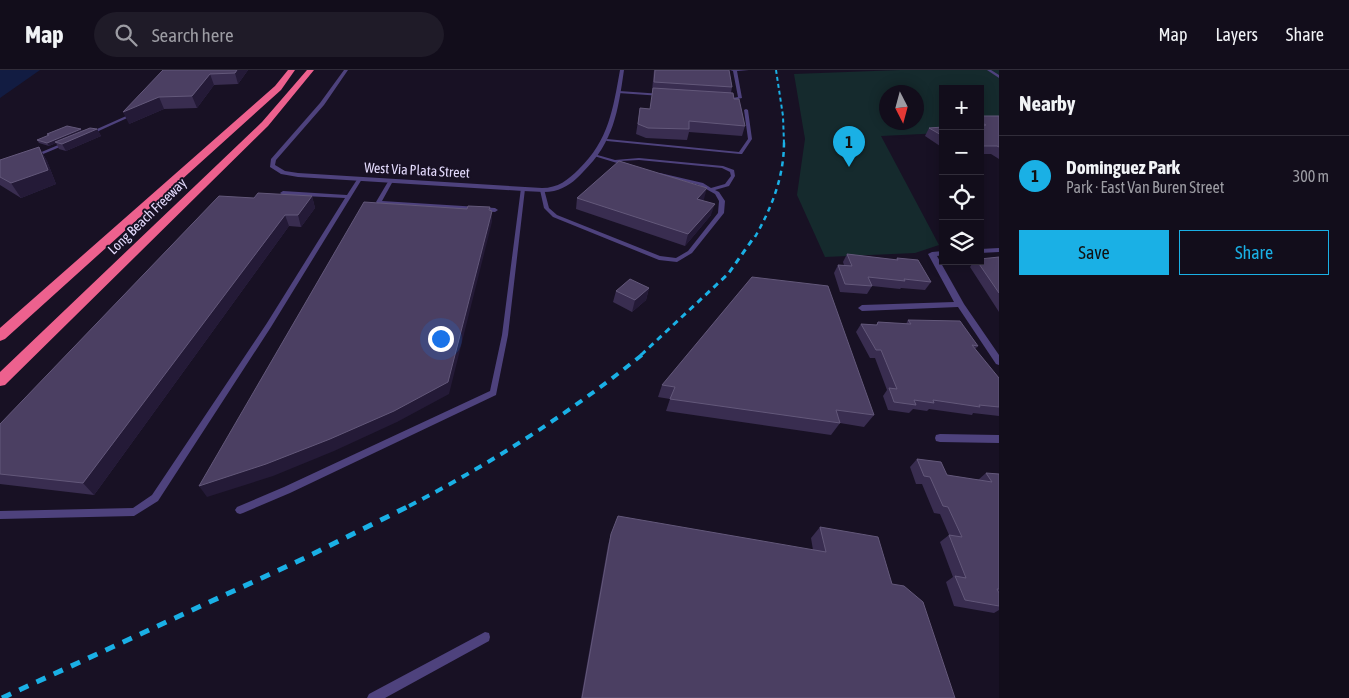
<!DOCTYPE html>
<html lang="en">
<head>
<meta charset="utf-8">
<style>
	:root { --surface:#120d1b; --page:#1f1b28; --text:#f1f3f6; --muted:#9c9ca3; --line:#312d3a; --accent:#1ab0e5 }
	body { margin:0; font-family:"Asap Condensed",sans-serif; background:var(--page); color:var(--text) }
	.controls { position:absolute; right:15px; top:15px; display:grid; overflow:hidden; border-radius:0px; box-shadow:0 2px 12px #0003 }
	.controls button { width:45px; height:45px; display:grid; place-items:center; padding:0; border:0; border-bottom:1px solid var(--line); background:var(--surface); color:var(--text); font:25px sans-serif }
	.compass { position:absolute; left:879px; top:15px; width:45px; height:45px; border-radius:50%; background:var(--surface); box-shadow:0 2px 12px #0003; rotate:174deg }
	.you { position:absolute; left:440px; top:268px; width:18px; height:18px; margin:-12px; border:4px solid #fff; border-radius:50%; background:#1a73e8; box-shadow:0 0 0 8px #1a73e833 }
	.badge { display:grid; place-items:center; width:32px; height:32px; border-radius:50%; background:var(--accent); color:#111; font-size:16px; font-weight:700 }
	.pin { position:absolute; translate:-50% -41px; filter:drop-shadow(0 1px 2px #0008) }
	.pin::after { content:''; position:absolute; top:26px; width:18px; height:15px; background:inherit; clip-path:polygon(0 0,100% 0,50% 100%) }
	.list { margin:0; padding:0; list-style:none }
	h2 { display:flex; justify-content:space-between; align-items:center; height:65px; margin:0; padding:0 20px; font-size:21px }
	h2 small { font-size:16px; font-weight:400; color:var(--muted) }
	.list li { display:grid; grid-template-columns:32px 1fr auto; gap:15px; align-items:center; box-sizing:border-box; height:80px; padding:0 20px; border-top:1px solid var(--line) }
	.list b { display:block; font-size:19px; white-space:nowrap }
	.list p { margin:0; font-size:16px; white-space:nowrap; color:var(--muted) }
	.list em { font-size:16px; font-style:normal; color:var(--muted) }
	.actions { display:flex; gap:10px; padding:15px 20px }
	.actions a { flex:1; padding:11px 0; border:1px solid var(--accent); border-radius:0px; text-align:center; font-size:18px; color:var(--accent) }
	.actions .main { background:var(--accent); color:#111 }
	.icon { flex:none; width:28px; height:28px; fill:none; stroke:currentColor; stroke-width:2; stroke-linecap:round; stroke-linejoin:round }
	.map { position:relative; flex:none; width:999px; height:628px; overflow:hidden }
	header { display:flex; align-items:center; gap:30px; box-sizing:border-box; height:70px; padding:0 25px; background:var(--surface); border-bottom:1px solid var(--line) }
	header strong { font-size:24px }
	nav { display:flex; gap:28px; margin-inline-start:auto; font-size:18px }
	.search { width:350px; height:45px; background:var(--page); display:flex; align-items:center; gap:12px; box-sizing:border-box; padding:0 18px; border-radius:28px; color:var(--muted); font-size:19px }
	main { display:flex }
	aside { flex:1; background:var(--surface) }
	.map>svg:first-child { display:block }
	.green { fill:#152a2d; fill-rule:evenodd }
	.water { fill:#121c42 }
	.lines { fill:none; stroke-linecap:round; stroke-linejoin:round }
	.lane { fill:#4e427d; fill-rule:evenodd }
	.street { fill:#4e427d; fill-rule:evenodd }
	.highway { fill:#ed618e; fill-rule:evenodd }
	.rail-far4 { stroke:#1ab0e5; stroke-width:2; stroke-dasharray:4 3; stroke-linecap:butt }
	.rail-far3 { stroke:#1ab0e5; stroke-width:2.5; stroke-dasharray:5 4.5; stroke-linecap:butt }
	.rail-far2 { stroke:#1ab0e5; stroke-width:3; stroke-dasharray:6 5; stroke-linecap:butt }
	.rail-far1 { stroke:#1ab0e5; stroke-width:4; stroke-dasharray:8 7; stroke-linecap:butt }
	.rail { stroke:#1ab0e5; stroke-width:5; stroke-dasharray:10 9; stroke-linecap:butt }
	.wall { fill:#392d50 }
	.shaded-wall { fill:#241a37 }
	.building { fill:#4b3f62; stroke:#63587a }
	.labels { text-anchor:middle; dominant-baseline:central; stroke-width:4; stroke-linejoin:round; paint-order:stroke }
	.far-street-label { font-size:14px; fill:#e2d9fb; stroke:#181124 }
</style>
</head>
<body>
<header>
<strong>Map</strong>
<div class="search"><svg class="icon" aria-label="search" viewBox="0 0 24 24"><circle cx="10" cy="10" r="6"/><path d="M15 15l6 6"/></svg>Search here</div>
<nav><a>Map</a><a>Layers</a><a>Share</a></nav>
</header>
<main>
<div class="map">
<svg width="999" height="628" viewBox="0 0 999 628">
	<rect width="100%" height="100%" fill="#181124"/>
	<path class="green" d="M900 0H999V61L980 62V19H943V63L881 66 939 175 915 183 825 187 797 125 805 69 794 4ZM886 22H916V52H886Z"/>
	<path class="water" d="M0 0H40L0 28Z"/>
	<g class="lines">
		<path class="lane" d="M730 0H749L737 1 742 28 728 31 727 29 738 27 733 1Z
			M987 0H991L999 5V8Z
			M619 21 662 24 664 25 662 26 618 23Z
			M746 39 748 40 752 69 742 84H740L607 71 605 70 607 69 739 82 748 69 744 40Z
			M133 43 136 44 92 64 88 63Z
			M63 73 67 74 36 87 32 86Z
			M594 84 615 90 639 88 723 96 734 100 735 106 729 116 715 120 719 122 725 131 724 143 692 183 677 192 659 190 553 147 544 138 540 120 544 119 549 138 557 145 660 186 676 188 688 181 718 143 719 131 715 124 699 115 658 104 660 103 703 113 711 118 725 114 731 106 730 102 722 98 639 90 620 91 629 94V95L627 96 594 86Z
			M358 108 362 109 271 257 158 431 134 446 0 449V441L133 438 152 425 267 253 345 128 283 125 280 123 283 121 347 125Z
			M389 110 393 111 382 131 495 138 498 140 495 142 377 133 376 132Z
			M521 118 525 119 508 265 496 325 290 423 243 443 240 444 237 443 235 440 237 437 284 417 490 321 502 265Z
			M485 562 489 563 490 567 489 571 385 628H367L369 624Z"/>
		<path class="street" d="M344 0H348L324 35 276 90 275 95 285 101 298 103 542 118C558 118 568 110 579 99 609 70 613 39 620 0H624C618 41 614 72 583 102 575 111 566 118 554 121 544 123 533 121 523 121L298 107 281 104 270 97 271 89 320 33Z
			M999 178V182L980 183V179Z
			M943 181V185L937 186 964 234 999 285V295L996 294 958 237 862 241 858 238 862 235 954 232 928 184 932 182Z
			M940 364 999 365V373L940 372 936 371 935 368 936 365Z"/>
		<path class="highway" d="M288 0H295L281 20 5 269 0 271V258L275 16Z
			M307 0H314L268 56 5 315 0 316V302L262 52Z"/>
		<path class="rail-far4" d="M776 0 783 46 784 74"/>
		<path class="rail-far3" d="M755 167C772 137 784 107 784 72"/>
		<path class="rail-far2" d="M641 285 728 204 755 166"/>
		<path class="rail-far1" d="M409 436C492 393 570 343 643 284"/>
		<path class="rail" d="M2 628 307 487 411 435"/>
	</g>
	<path class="wall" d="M163 0H248L238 14 214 15 197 38 164 39 129 54Z
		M654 0H729L732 17 731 23 734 29 745 56 742 66 689 62 687 70 646 68 636 64 640 38 650 39 653 21H652Z
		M980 46H999V89L991 84H980Z
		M943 57V78L925 66 929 58Z
		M97 59 101 66 66 81 59 79 56 73 49 76 39 73 37 70 48 66 47 64Z
		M39 77 47 91 56 114 21 128 0 115V90Z
		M312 126 315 138 301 157 289 156 94 425 0 414V354L254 128Z
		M577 128 704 129 702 130 711 145 685 176 576 139Z
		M847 184 896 190 897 188 931 212 925 220 901 218 900 219 872 216 867 224 840 222 834 203 838 195H844L843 192Z
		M999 187V242L970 197 974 191H980Z
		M649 218 646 230 632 242 613 232 616 221Z
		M908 250 978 276 975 279 999 308V346L973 343 972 345 929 339 927 341 913 339 909 343 888 340 883 326 887 320 875 288H870L856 262 861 254 876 255 878 252 906 254Z
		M662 315 874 345 864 357 840 353 831 365 666 341 670 329 658 327Z
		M917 389 947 405 978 410 986 403 999 404V540L994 543 954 536 946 512 953 507 940 472 949 465 940 444 934 443 922 414H916L910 397Z
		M820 457 892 514 955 628H581L608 475 611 464 813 480 811 468Z"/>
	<path class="shaded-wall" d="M237 0H248L238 14 235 3Z
		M210 4 214 15 197 38 192 26Z
		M159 27 164 39 129 54 123 42Z
		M81 59 83 62 55 72 56 73 49 76 47 73Z
		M97 59 101 66 66 81 62 74Z
		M39 77 47 91 56 114 21 128 11 113Z
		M707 118 704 129 694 140 697 129Z
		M312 126 315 138 301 157 298 145Z
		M715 134 711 145 685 176 688 164Z
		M490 137V145L492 141V152L449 324 397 352 334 381 273 406 207 427 199 416 489 140Z
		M285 145 289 156 94 425 83 413Z
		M649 218 646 230 632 242 635 230Z"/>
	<path class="building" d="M163 0H237L235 3 210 4 192 26 159 27 123 42Z
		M655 0H729L732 17 654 12Z
		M653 18 733 23 734 29H739L745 56 689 51V59L648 58 638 54 640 38 650 39Z
		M980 46H999V77L997 76H980V56L986 55 980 52Z
		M67 56 81 59 47 73 37 70 49 65 47 64Z
		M943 57V66L929 58Z
		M90 58 97 59 62 74 55 72Z
		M39 77 48 100 11 113 0 107V90Z
		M619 91 707 118 697 129 715 134 688 164 577 128Z
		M258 123 312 126 298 145H285L83 413 0 404V354L219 126 254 128Z
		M364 132 467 139 468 136 490 137 489 140 492 141 448 312 394 341 330 369 266 394 199 416Z
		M847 184 898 190 897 188 918 190 931 212 904 209 905 211 868 207 872 216 845 214 838 195 852 196Z
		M999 187V223L977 191H980V189Z
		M752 207 828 216 874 345 836 340 840 353 670 329 675 317 662 315Z
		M630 209 649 218 635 230 616 221Z
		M908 250 960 251 978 276 972 275 999 308V337L979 335 980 337 933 330 934 333 914 330 916 335 894 332 889 318 897 319 881 280H876L861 254 877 255 878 252 911 254Z
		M917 389 941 392 947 405 992 412 986 403 999 404V519H997L999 523V536L965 530 955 506 966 508 949 465 962 467 948 437 943 436 930 407 924 406Z
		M618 446 826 482 820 457 878 467 892 514 904 516 923 532 955 628H582L611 464Z"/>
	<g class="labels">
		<g class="far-street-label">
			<text transform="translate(417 100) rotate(3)">West Via Plata Street</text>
			<text transform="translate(147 146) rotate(-44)">Long Beach Freeway</text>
		</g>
	</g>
</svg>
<div class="controls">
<button>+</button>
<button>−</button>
<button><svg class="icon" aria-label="locate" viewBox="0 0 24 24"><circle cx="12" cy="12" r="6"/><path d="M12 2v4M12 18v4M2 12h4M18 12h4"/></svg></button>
<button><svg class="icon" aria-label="layers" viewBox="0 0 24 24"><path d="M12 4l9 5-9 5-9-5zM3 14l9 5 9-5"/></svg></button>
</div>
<svg class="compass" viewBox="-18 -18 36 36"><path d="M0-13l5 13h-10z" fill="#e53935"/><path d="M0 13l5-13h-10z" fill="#9c9ca3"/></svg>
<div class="you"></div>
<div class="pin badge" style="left:849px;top:97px">1</div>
</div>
<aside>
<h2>Nearby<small></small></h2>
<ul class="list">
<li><span class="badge">1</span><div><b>Dominguez Park</b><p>Park · East Van Buren Street</p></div><em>300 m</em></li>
</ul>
<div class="actions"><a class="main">Save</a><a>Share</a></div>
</aside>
</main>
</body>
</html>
